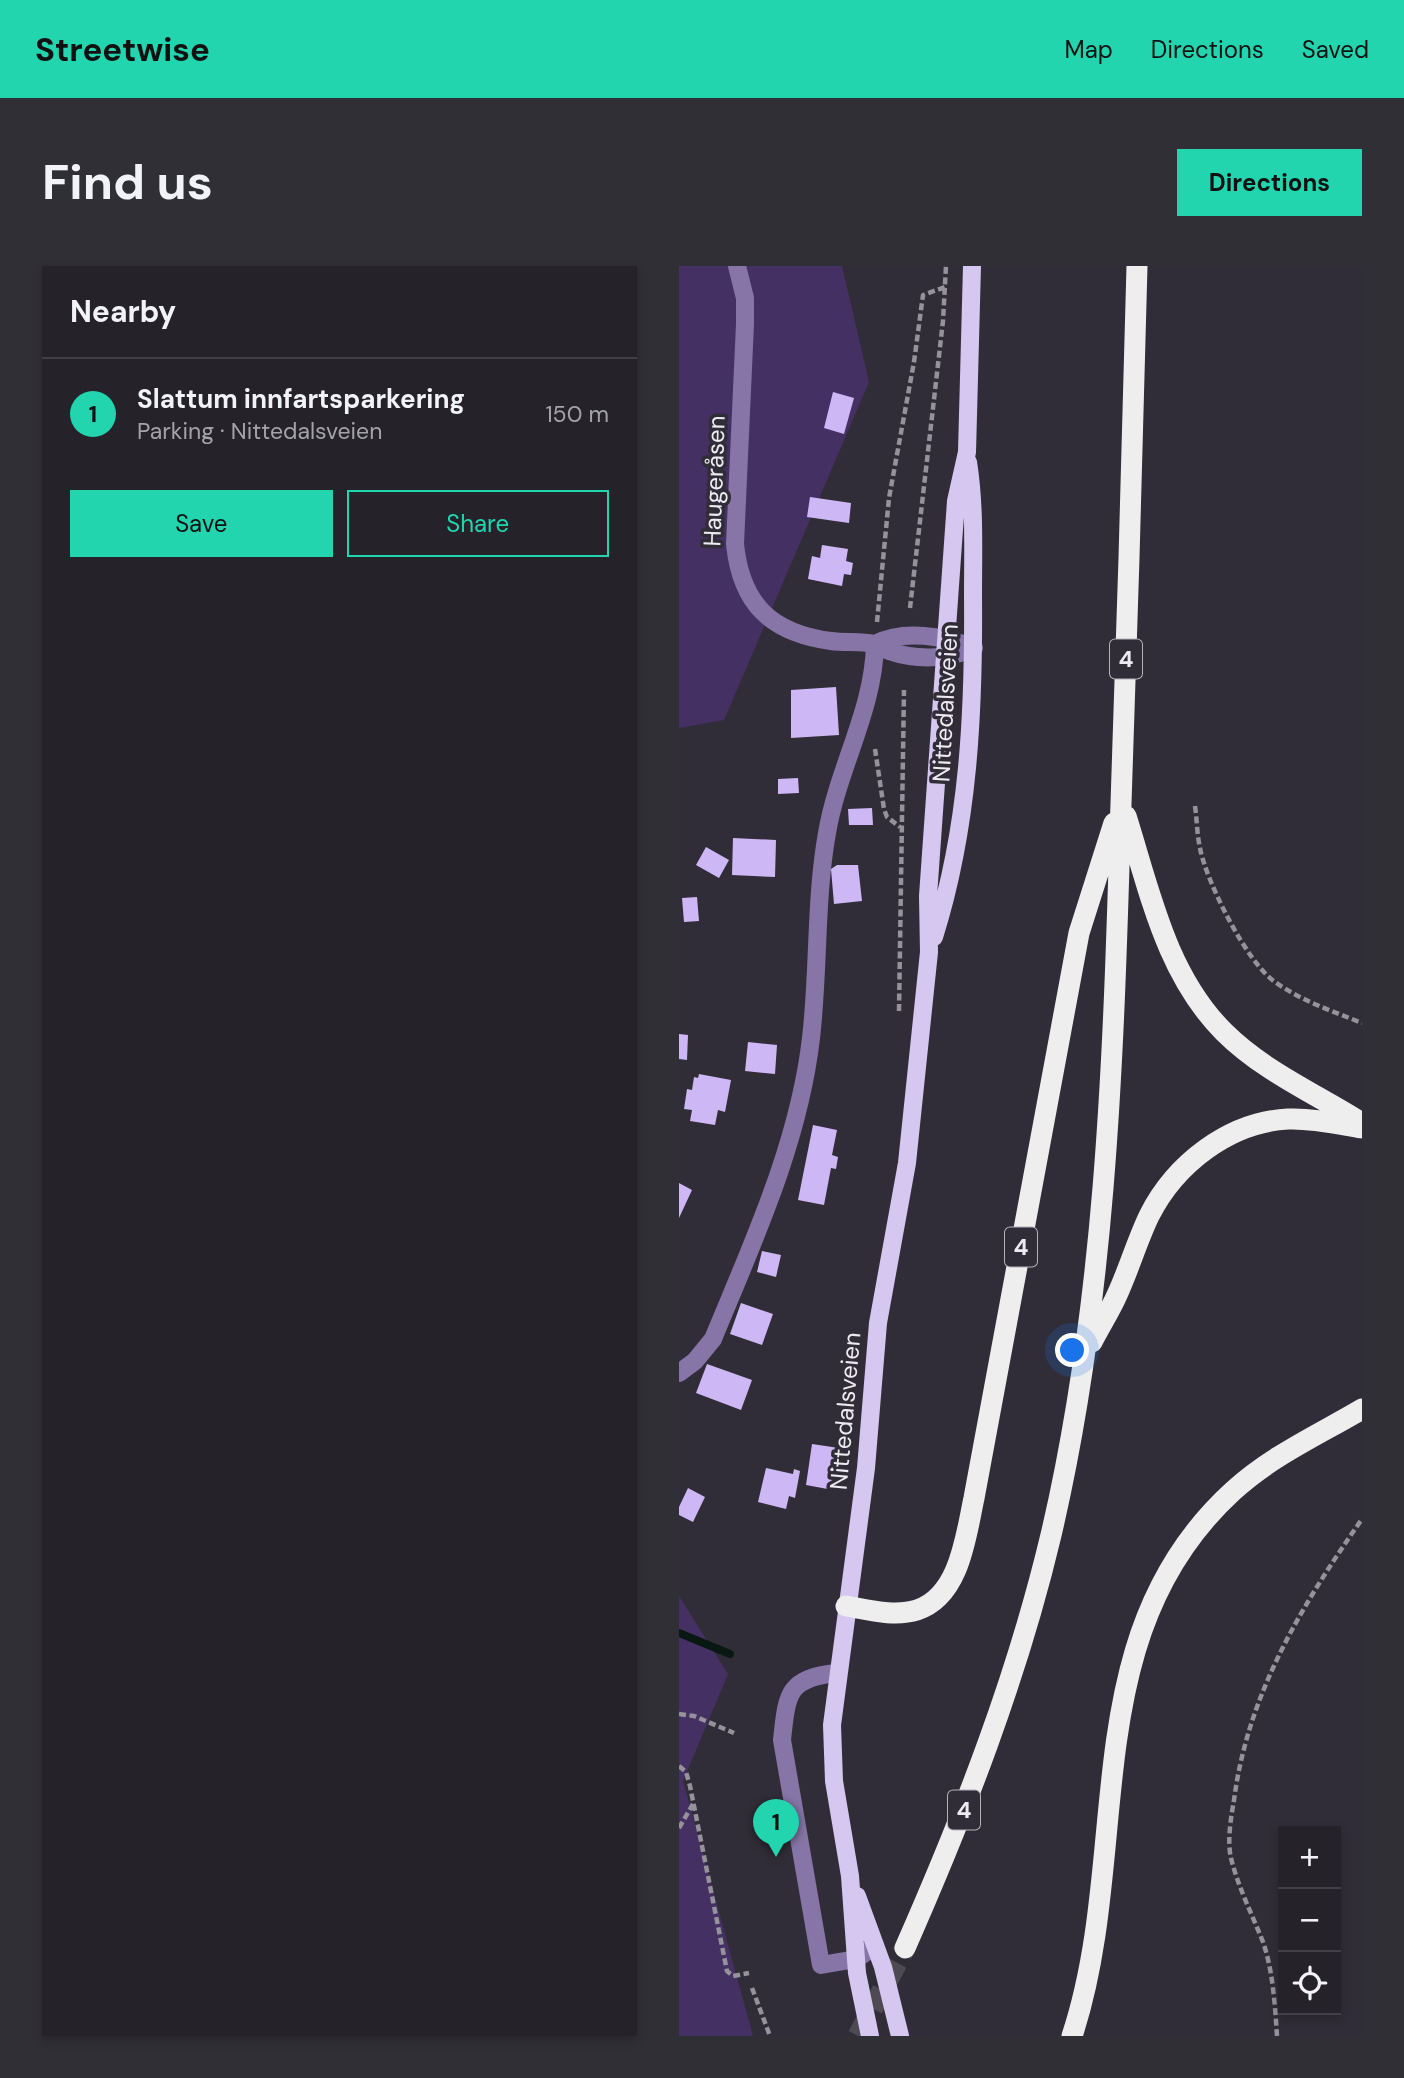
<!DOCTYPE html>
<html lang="en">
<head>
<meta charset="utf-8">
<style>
	:root { --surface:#25222a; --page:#312f36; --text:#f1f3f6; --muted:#a3a4a8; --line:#423f47; --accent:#23d5af }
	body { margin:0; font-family:"DM Sans",sans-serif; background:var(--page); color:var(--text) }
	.controls { position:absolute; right:21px; bottom:21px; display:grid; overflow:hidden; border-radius:0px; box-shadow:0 4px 10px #0003 }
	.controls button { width:63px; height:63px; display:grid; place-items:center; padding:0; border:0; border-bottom:2px solid var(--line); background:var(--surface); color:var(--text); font:35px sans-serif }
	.you { position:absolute; left:394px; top:1085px; width:24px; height:24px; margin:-18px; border:5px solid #fff; border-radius:50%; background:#1a73e8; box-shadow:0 0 0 10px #1a73e833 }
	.badge { display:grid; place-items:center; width:46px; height:46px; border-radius:50%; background:var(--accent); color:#111; font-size:23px; font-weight:700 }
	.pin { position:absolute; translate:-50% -58px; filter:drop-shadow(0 2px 4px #0008) }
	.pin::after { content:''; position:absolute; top:37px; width:24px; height:21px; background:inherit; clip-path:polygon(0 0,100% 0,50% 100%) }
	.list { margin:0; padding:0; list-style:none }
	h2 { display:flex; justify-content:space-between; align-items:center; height:91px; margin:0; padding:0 28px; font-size:30px }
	h2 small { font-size:23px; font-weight:400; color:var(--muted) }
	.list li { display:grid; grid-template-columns:46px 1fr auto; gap:21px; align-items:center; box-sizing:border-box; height:112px; padding:0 28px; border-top:2px solid var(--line) }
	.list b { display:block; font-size:26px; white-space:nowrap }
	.list p { margin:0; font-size:23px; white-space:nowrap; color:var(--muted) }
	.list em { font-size:23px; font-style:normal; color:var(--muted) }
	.actions { display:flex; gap:14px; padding:21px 28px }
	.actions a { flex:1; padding:16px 0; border:2px solid var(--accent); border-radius:0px; text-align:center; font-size:24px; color:var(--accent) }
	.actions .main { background:var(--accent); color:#111 }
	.icon { flex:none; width:38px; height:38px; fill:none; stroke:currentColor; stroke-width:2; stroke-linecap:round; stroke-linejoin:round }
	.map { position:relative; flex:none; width:683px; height:1770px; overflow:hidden; border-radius:0px }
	header { display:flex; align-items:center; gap:42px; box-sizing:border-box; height:98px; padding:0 35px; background:var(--accent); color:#111 }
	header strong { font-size:33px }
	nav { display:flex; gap:38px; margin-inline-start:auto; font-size:24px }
	.intro { display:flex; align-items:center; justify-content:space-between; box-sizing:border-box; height:168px; padding:0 42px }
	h1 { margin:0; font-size:49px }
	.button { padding:18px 32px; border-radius:0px; background:var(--accent); color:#111; font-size:24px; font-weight:700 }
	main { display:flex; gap:42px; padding:0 42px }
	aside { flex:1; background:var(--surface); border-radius:0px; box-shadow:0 4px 10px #0003 }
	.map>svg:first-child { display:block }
	.green { fill:#453064 }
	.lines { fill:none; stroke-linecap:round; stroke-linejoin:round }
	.stream { stroke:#0a1814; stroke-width:8 }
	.building { fill:#cdb8f5 }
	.highway-tunnel { stroke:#4d4a54; stroke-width:21; stroke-dasharray:21 10; stroke-linecap:butt }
	.path { stroke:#95929b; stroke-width:4.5; stroke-dasharray:7 3.5; stroke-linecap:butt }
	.minor { stroke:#8675a6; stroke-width:18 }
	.major { stroke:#d5c7ef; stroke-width:18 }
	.highway { stroke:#eee; stroke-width:21 }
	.labels { text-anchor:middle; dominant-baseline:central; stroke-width:7; stroke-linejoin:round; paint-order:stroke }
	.shield { fill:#312d38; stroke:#b5b2ba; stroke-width:2 }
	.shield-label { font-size:23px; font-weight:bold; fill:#edebf2 }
	.street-label { font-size:24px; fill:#edebf2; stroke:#312d38 }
</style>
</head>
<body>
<header>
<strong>Streetwise</strong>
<nav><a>Map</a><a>Directions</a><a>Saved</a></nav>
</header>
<div class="intro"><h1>Find us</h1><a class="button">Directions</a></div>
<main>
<aside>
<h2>Nearby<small></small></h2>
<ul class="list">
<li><span class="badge">1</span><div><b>Slattum innfartsparkering</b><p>Parking · Nittedalsveien</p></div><em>150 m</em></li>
</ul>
<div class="actions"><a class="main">Save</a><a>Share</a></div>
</aside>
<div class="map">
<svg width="683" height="1770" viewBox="0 0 683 1770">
	<rect width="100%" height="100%" fill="#312d38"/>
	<path class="green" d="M0 0H163L190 116 45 454 0 462Z
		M0 1330 49 1408 4 1515 74 1770H0Z"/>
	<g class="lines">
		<path class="stream" d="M0 1367 51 1388"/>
	</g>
	<path class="building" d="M154 126 175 132 165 168 145 162Z
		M131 231 172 237 170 257 128 251Z
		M143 279 169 283 167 295 174 297 172 309 165 308 163 320 129 313 133 290 141 292Z
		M157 421 160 469 112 472V424Z
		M119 512 120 527 99 528V513Z
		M193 542 194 559H170L169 543Z
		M54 572 97 574 96 611 53 609Z
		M27 581 50 594 40 612 17 599Z
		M158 599H179L183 635 155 638 152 603Z
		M18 631 20 655 5 656 3 632Z
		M0 768 9 769 8 794 0 793Z
		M69 776 98 779 96 808 66 805Z
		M20 808 52 814 46 846 39 844 36 859 11 855 13 844 5 843 8 823 13 824 15 811 19 812Z
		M134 859 158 864 153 889 159 891 157 903 152 902 145 939 119 934Z
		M0 917 13 924 0 952Z
		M83 985 102 989 97 1011 78 1006Z
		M62 1037 94 1048 83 1079 51 1068Z
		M28 1098 73 1114 62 1144 17 1127Z
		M133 1178 160 1182 154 1224 127 1219Z
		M87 1202 114 1208 115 1203 121 1205 116 1232 110 1230 107 1243 79 1236Z
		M9 1222 26 1231 14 1256 0 1249V1241Z"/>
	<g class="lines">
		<path class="highway-tunnel" d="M179 1770 226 1682"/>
		<path class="path" d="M231 342 264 55 267 0
			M198 356 210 232 235 96 244 29 266 21
			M196 483 205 543 208 551 221 561
			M516 540C518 554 518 569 521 582 527 615 568 697 596 716 623 735 653 745 683 757
			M220 745 225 424
			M0 1448 15 1450 55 1467
			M0 1500 7 1506 11 1520 48 1705 54 1710 70 1707
			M0 1562 14 1538
			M73 1722 91 1770
			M598 1770C596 1739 594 1705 584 1676 573 1648 559 1621 552 1592 548 1575 552 1551 555 1534 569 1427 623 1339 683 1253"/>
		<path class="minor" d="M58 0 66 32V58L56 278C62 338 92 367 152 375 166 377 182 375 195 378 201 379 205 384 210 385 236 394 270 394 295 382
			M196 378C224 363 266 370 295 382
			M0 1107 16 1095 34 1073C74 976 120 877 132 772 140 704 136 634 148 567 159 502 195 443 196 378
			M158 1407C108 1412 108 1428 103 1474L142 1699 177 1693 196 1680"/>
		<path class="major" d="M255 671C290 560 295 445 294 329 294 284 296 241 289 196
			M178 1630 204 1701 221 1770
			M191 1770 178 1707 171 1610 155 1515 153 1459 187 1202 199 1057 228 897 250 686 249 630 277 235 288 186 293 0"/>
		<path class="highway" d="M447 550C471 626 487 708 545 766 584 805 637 828 683 857
			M413 1076C421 1060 431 1045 438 1029 450 1003 458 975 470 950 496 898 550 856 609 853 634 852 659 858 683 862
			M167 1340C190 1344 216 1351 238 1344 281 1330 287 1269 295 1232L400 667 435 557
			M226 1682C285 1548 338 1412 372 1269 426 1039 434 803 441 568 447 379 454 189 458 0
			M393 1770C454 1585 394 1371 554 1225 592 1190 639 1169 683 1143"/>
	</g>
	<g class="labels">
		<g class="shield">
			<rect x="431" y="373.5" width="32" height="39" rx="5"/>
			<rect x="326" y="961.5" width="32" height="39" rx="5"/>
			<rect x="269" y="1524.5" width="32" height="39" rx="5"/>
		</g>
		<g class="shield-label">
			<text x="447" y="393">4</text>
			<text x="342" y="981">4</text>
			<text x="285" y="1544">4</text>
		</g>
		<g class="street-label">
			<text transform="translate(35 215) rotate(-88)">Haugeråsen</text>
			<text transform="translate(266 437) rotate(-87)">Nittedalsveien</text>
			<text transform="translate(166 1145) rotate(-85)">Nittedalsveien</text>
		</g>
	</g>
</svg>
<div class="controls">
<button>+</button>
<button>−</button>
<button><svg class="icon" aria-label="locate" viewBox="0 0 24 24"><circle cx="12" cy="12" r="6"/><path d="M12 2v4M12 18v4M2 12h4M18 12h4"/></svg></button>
</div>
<div class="you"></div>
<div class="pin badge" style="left:97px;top:1591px">1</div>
</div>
</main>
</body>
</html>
